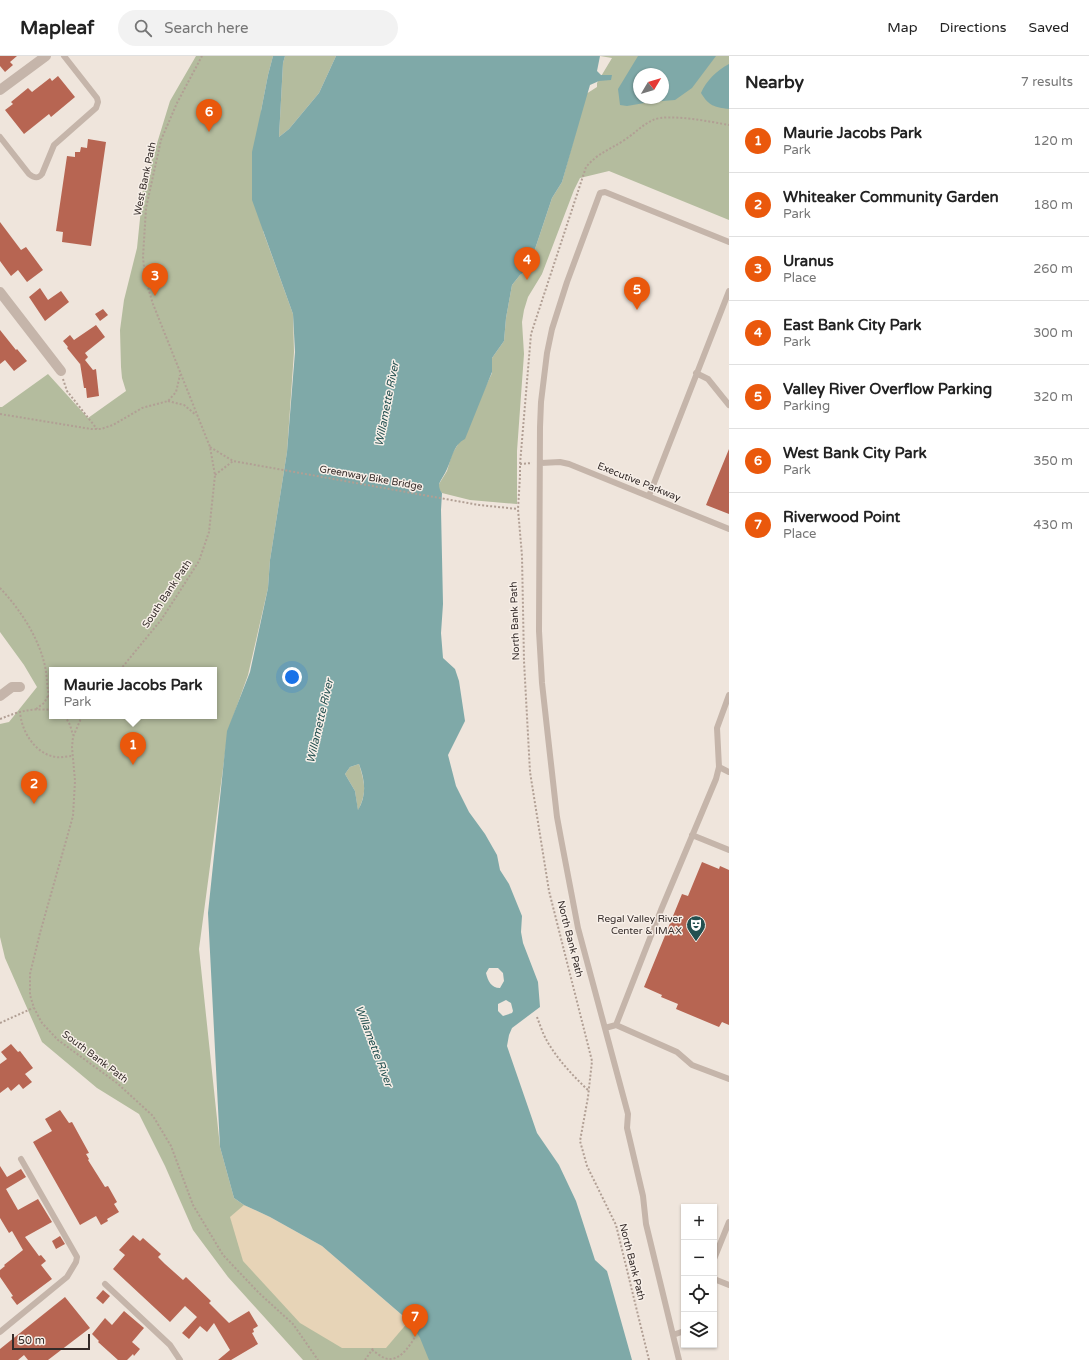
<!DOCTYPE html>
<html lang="en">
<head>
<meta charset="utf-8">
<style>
	:root { --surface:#fff; --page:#f2f2f2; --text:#222; --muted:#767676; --line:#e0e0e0; --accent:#ea580c }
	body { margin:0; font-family:"Varela Round",sans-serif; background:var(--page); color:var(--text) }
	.controls { position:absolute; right:12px; bottom:12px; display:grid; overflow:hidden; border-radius:0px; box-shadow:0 1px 3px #0004 }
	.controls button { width:36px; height:36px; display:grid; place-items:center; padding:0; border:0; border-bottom:1px solid var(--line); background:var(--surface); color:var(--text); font:20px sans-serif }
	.compass { position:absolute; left:633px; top:12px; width:36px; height:36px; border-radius:50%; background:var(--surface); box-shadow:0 1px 3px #0004; rotate:52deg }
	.scale { position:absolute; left:12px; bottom:10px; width:78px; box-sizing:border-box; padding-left:4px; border:2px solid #342b29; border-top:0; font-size:11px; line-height:14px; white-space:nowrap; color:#342b29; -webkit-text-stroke:3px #f7efe8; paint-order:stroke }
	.you { position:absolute; left:292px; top:621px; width:14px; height:14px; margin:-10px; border:3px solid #fff; border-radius:50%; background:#1a73e8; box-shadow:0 0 0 6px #1a73e833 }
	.badge { display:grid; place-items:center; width:26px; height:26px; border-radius:50%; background:var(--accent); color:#fff; font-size:13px; font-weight:700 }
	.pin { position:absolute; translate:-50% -33px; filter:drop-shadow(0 1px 2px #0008) }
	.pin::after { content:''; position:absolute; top:21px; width:14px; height:12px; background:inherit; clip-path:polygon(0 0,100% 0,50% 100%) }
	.popup { position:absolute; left:49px; top:611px; width:168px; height:52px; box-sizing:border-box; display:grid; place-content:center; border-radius:0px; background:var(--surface); filter:drop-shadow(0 1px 3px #0005); font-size:13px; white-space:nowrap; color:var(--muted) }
	.popup b { font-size:15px; color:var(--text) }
	.popup::after { content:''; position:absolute; left:50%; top:100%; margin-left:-8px; border:8px solid transparent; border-top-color:var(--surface) }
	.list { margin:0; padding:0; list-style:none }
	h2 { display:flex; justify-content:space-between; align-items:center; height:52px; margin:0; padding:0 16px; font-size:17px }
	h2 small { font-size:13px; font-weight:400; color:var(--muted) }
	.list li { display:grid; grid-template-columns:26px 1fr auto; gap:12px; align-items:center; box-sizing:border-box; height:64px; padding:0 16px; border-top:1px solid var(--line) }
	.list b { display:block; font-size:15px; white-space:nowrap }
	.list p { margin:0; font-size:13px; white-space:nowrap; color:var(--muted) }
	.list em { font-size:13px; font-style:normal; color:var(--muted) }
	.icon { flex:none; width:22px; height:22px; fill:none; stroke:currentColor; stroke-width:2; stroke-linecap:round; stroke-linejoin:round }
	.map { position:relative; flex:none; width:729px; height:1304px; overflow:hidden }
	header { display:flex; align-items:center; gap:24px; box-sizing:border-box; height:56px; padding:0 20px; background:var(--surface); border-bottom:1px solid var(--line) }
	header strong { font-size:19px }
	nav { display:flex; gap:22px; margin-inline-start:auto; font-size:14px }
	.search { width:280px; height:36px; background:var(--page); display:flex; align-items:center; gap:10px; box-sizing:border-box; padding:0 14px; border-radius:22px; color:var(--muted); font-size:15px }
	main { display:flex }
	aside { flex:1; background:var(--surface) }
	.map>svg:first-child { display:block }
	.green { fill:#b4bc9e; fill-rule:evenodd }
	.sand { fill:#e7d4b7 }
	.water { fill:#7fa9a8; fill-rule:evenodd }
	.building { fill:#b76552 }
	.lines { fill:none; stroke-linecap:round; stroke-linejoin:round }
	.path { stroke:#b19f94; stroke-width:2; stroke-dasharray:2 2; stroke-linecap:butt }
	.service { stroke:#c5b5aa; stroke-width:6 }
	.minor { stroke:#c5b5aa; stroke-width:10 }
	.labels { text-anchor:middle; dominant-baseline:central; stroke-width:3; stroke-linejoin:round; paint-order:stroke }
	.street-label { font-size:10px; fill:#342b29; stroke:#f7efe8 }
	.poi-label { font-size:10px; fill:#342b29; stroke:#f7efe8; text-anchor:end }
	.water-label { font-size:11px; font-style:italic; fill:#235050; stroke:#f7efe8 }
</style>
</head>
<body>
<header>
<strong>Mapleaf</strong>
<div class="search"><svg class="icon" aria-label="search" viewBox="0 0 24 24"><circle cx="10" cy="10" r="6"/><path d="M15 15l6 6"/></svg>Search here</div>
<nav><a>Map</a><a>Directions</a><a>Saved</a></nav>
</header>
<main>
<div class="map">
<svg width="729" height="1304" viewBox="0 0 729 1304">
	<rect width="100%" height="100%" fill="#efe5dc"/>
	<path class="green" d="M196 0H273L268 19 261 55 263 175 293 258 294 296 287 396 270 504 268 532 248 619 228 675 199 893 220 1091 234 1142 409 1265 432 1299 434 1304H303L228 1221 193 1174 165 1110 139 1058 97 1032 42 986 5 902 0 881V668L9 666 37 631 24 609 0 576V351H2L48 318 88 362 126 335 122 322 121 311 120 274 124 244 137 192 143 133 170 45ZM52 614H214V660H52Z
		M285 0H336L319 37 289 73 279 81 283 7Z
		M600 0H729V164L609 115 580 122 574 134 542 218 528 241 524 254 522 266 524 298 517 395V448L470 444 442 437 439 433V428L447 415 452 398 460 385 492 317V302L504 285 506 262 512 229 520 219 529 213 533 199 552 142 562 126 586 38 597 31V27L612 2ZM639 18H663V42H639Z
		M359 708C365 728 367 736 358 755L355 735 345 718 350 711Z"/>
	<path class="sand" d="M244 1149 270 1161 322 1190 409 1265 386 1292H342L300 1267 243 1205 230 1161Z"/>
	<path class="water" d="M273 0H285L283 7 279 81 289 73 319 37 336 0H600L597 15 601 19H612L611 24 599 25 590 29 562 126 552 142 533 199 529 213 520 219 512 229 506 262 504 285 492 302V316L465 383C453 389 452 403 447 413 445 418 441 423 439 428 439 432 440 434 442 437L441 454 443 548 441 577 443 602 455 613 459 625 465 665 448 699 456 730 469 756 485 778 497 799 500 814 509 828 522 860 521 876 523 887 538 926 540 951 512 972 509 979 507 990 537 1077 559 1109 576 1145 595 1204 607 1215 632 1304H429L420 1282 409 1265 322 1190 270 1161 244 1149 234 1142 220 1091 208 857 227 675 250 616 268 532 270 504 287 396 295 296 293 258 252 144V96L261 55 268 19ZM359 708C365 724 367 739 358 754L355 735 345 718 350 711ZM489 912H498L503 917 504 925 500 932C491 932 488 925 486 917ZM506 944 511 947 513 955 512 957 503 960 498 955V948Z
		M638 0H716L692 32 675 44 650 46 627 50 620 49 618 33ZM639 18H663V42H639Z
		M729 8V53C714 51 709 50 701 37 706 25 717 14 729 8Z"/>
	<path class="building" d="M0 0H17L10 6 13 9 5 16 0 10Z
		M58 20 75 41 51 61 49 58 24 78 5 54 13 48 11 46 28 32 32 36 50 22 52 25Z
		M88 83 106 86 91 190 62 186 63 176 56 175 67 100 75 101V96H80L81 91 87 92Z
		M0 166 21 194 26 191 43 214 27 226 18 214 11 220 0 205Z
		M40 232 48 244 61 235 69 246 45 265 29 241Z
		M103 253 108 259 100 265 95 258Z
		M96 269 105 281 85 297 88 301 85 304 93 314 96 313 99 340 87 342 86 332H84L80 307V308L67 292 68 291 63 285 70 279 74 284Z
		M0 274 16 294 17 293 27 305 14 315 5 304 0 308Z
		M729 393V458L706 449Z
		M702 806 719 813 720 810 729 814V969L722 966 719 971 676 953 678 948 661 941 662 939 644 931 682 838 688 840Z
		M11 988 18 996 20 995 33 1012 25 1018 32 1026 23 1033 19 1028 11 1035 8 1031 0 1037V1008L7 1003 1 996Z
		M60 1054 69 1067 72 1066 89 1097 86 1098 89 1103 88 1104 105 1131 108 1130 117 1146 114 1148 119 1156 107 1163 108 1165 101 1169 96 1160 80 1169 33 1086 52 1075 45 1063Z
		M0 1110 7 1121 21 1113 26 1121 6 1133 18 1154 38 1143 52 1166 25 1181 39 1200 41 1199 46 1205 41 1209 52 1223 17 1249 11 1241 13 1240 0 1221V1214L5 1210 4 1209 23 1194 12 1175 9 1177 0 1162Z
		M133 1179 140 1185 143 1182 161 1198 158 1201 165 1208 183 1224 186 1221 211 1245 209 1247 229 1267 249 1255 258 1270 253 1273 254 1276 252 1277 258 1288 231 1304H218L230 1294 214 1267 207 1276 200 1270 189 1283 182 1277 197 1261 185 1250 170 1266 113 1213 125 1199 119 1194Z
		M60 1180 65 1188 56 1193 52 1185Z
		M103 1234 110 1240 103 1248 96 1242Z
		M65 1241 90 1272 48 1304H28L24 1299 18 1304H0V1293Z
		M124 1255 144 1272 132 1286 140 1293 134 1300 133 1298 127 1304H118L98 1286 99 1285 92 1278 105 1262 112 1269Z"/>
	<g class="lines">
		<path class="path" d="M63 323 67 335 97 373
			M168 345 184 349 196 359
			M0 358 91 373H101L113 369 142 352 168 345 176 336 180 319
			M210 391 233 405 479 449 518 453
			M520 408 532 407
			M215 419 233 405
			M0 532C19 552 37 579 44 606 48 620 46 636 52 649
			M120 614 161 564 176 541 199 505 209 476 215 419 210 391 153 248 145 222 143 201 146 152 161 84 177 47 202 0
			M36 653 44 647 48 640
			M20 655C21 675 35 698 56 701 61 702 67 700 72 700
			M65 660 70 669 73 679
			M82 660 73 681 72 691 75 725 73 760 40 877 30 918V939L34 952 42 967 58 984 117 1027 153 1060 171 1090 193 1149 223 1199 259 1237 293 1268 318 1304
			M0 663C20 655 30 652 52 654
			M537 961C540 969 543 978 547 985 558 1004 573 1020 589 1035
			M0 967 33 952
			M372 1294C377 1297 383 1303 389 1303 401 1304 410 1289 415 1281
			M365 1304 374 1291
			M649 1304 616 1169 587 1110 580 1085 588 1041 592 1005 549 835 530 716 524 605 522 500 518 453 520 420V408L531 278 586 111C598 97 609 94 623 85 634 78 642 69 653 64 668 57 712 66 729 69"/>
		<path class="service" d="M0 81 29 118C34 122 38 123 42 118L54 89 96 52 98 46 97 42 64 0
			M696 317 708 323 729 349
			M541 407 560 406 569 408 729 473
			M649 440 729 235
			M719 711 729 716
			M692 779 729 794
			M616 969 661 854 716 723 719 711 717 672 729 639
			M605 972 616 969 677 996 692 1009 729 1023
			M714 1203 729 1166
			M714 1223 729 1229
			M105 1228 170 1289 180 1304
			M0 1276 67 1221 76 1206 77 1201 21 1103
			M673 1279 684 1275
			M679 1304 646 1168 643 1140 627 1072 628 1058 578 872 562 788 557 761 548 681 542 627 539 575 540 371 541 346 547 297 552 273 567 226 600 137 605 136 729 186"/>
		<path class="minor" d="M0 34 46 0
			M0 236 61 315
			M0 640 12 631H20"/>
	</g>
	<defs>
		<g id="theatre-pin" transform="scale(1)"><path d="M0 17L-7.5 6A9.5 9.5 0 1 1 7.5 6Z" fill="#235050" stroke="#f7efe8"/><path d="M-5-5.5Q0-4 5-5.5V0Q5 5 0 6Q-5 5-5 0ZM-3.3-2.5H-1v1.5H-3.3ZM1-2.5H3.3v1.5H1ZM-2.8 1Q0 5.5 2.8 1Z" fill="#fff"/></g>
	</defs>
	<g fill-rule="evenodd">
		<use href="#theatre-pin" x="696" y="869"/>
	</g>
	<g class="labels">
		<g class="street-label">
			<text transform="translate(145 123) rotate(-78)">West Bank Path</text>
			<text transform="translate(371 422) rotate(10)">Greenway Bike Bridge</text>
			<text transform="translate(639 426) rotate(22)">Executive Parkway</text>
			<text transform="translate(167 538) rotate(-56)">South Bank Path</text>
			<text transform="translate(515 565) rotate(-92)">North Bank Path</text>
			<text transform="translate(570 883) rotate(76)">North Bank Path</text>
			<text transform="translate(95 1001) rotate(37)">South Bank Path</text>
			<text transform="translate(632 1206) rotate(76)">North Bank Path</text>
		</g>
		<g class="poi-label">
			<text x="682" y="863">Regal Valley River<tspan x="682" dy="12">Center &amp; IMAX</tspan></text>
		</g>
		<g class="water-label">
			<text transform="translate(387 348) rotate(-79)">Willamette River</text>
			<text transform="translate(320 665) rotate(-77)">Willamette River</text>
			<text transform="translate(374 990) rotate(69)">Willamette River</text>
		</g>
	</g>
</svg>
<div class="controls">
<button>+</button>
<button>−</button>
<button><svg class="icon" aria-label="locate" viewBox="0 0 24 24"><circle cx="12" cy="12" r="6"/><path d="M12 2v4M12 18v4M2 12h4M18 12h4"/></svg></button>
<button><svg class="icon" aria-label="layers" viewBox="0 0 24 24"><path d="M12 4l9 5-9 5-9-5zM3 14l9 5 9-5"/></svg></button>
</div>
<svg class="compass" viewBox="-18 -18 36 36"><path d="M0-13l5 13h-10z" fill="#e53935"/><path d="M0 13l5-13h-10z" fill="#767676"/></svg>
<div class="scale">50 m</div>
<div class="you"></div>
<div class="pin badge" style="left:133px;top:709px">1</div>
<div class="popup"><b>Maurie Jacobs Park</b>Park</div>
<div class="pin badge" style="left:34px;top:748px">2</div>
<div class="pin badge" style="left:155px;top:240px">3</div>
<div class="pin badge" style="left:527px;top:224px">4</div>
<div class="pin badge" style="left:637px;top:254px">5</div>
<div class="pin badge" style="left:209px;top:76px">6</div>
<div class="pin badge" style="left:415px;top:1281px">7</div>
</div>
<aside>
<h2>Nearby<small>7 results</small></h2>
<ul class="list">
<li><span class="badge">1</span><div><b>Maurie Jacobs Park</b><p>Park</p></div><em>120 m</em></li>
<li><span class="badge">2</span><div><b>Whiteaker Community Garden</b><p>Park</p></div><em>180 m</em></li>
<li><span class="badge">3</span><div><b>Uranus</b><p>Place</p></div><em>260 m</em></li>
<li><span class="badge">4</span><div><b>East Bank City Park</b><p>Park</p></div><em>300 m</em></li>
<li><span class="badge">5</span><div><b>Valley River Overflow Parking</b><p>Parking</p></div><em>320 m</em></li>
<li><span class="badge">6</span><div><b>West Bank City Park</b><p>Park</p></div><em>350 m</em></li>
<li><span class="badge">7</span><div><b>Riverwood Point</b><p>Place</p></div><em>430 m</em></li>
</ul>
</aside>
</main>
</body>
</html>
